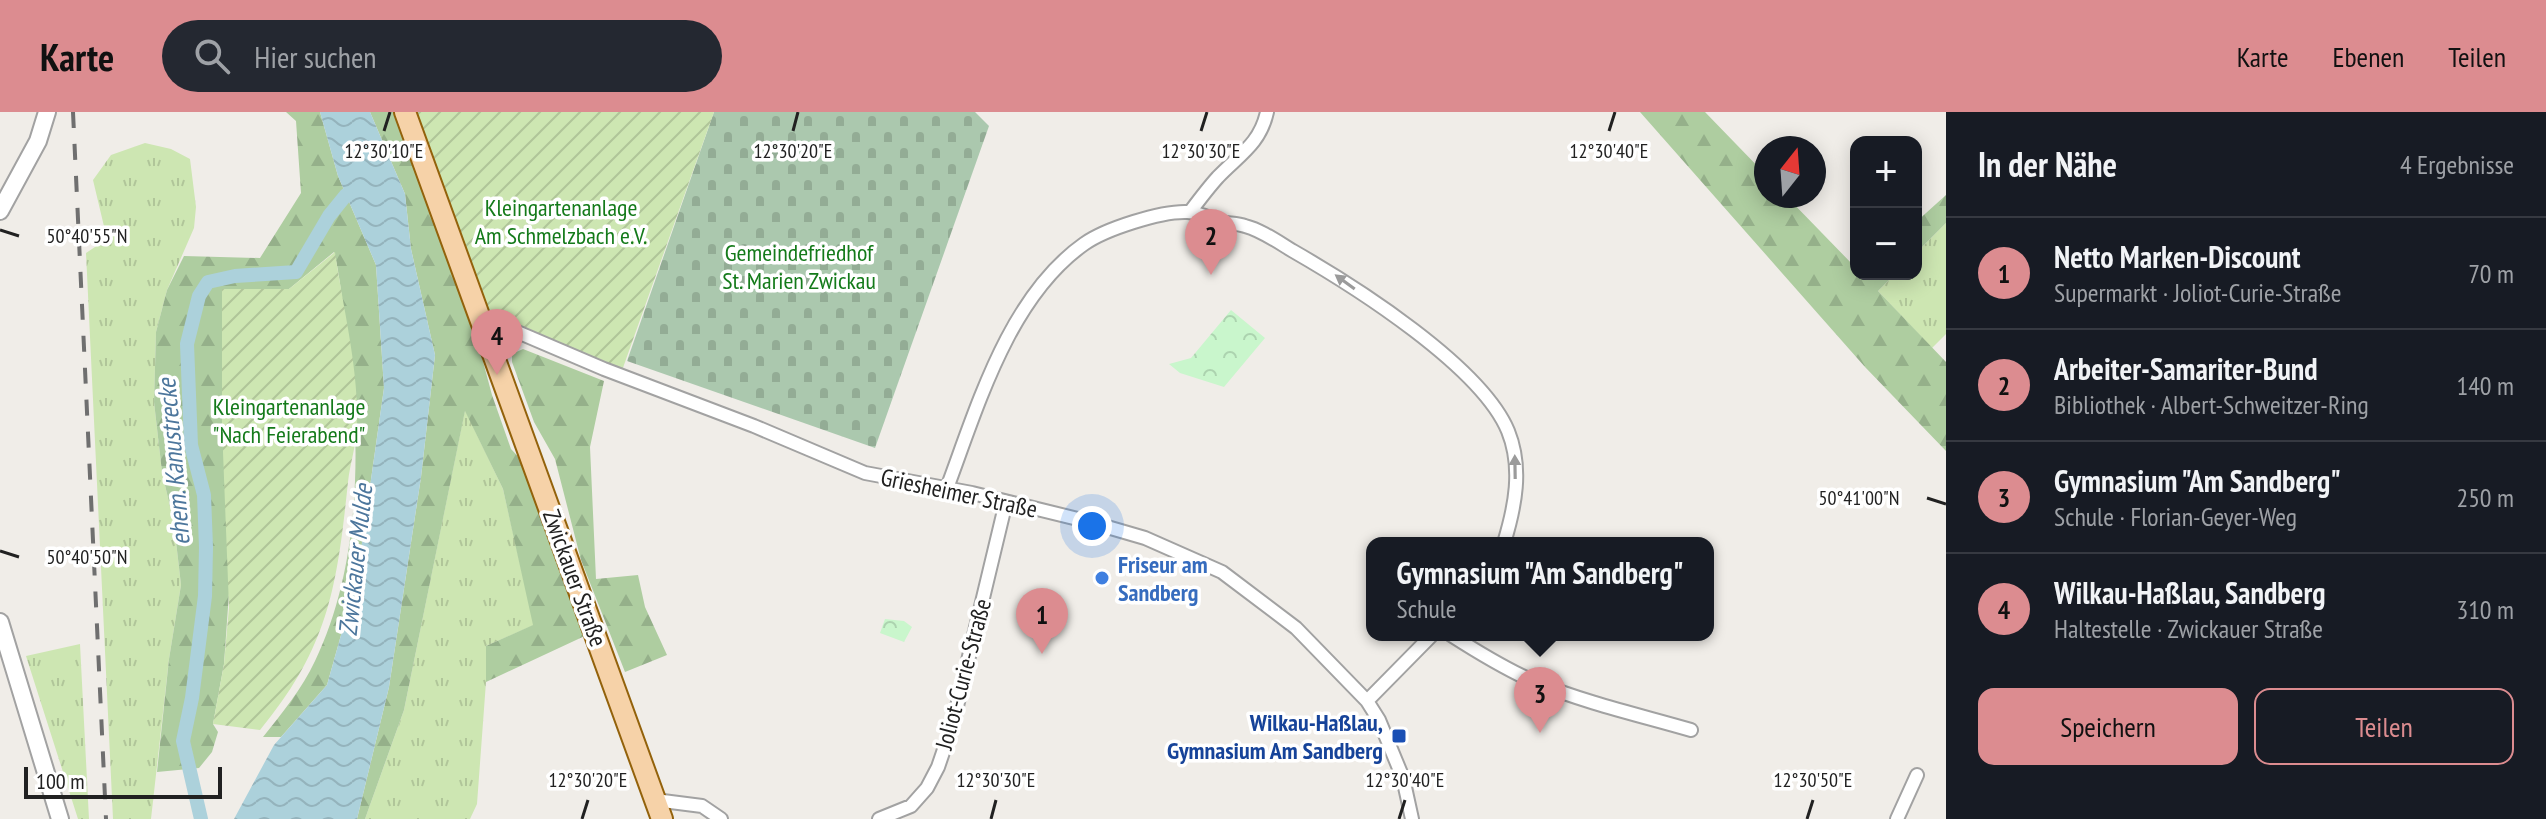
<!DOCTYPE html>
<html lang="de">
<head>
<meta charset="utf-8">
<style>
	:root { --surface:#171b24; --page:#242831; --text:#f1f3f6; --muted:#9ea1a6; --line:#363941; --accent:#dc8c90 }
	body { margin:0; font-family:"PT Sans Narrow",sans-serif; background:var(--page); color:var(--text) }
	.controls { position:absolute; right:24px; top:24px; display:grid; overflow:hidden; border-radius:16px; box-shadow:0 4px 20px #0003 }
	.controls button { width:72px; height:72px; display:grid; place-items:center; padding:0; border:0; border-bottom:2px solid var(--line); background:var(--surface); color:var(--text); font:40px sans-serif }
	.compass { position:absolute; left:1754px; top:24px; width:72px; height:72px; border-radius:50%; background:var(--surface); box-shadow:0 4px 20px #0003; rotate:17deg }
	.scale { position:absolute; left:24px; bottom:20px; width:198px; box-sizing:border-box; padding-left:8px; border:4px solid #212121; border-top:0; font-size:22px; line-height:28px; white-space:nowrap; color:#212121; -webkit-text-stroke:6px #fff; paint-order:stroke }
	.you { position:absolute; left:1092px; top:414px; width:28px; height:28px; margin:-20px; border:6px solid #fff; border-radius:50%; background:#1a73e8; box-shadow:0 0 0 12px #1a73e833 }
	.badge { display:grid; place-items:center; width:52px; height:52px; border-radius:50%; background:var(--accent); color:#111; font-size:26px; font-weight:700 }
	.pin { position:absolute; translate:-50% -66px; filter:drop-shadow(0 2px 4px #0008) }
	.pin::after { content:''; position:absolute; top:42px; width:28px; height:24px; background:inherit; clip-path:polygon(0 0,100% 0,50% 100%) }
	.popup { position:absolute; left:1366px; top:425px; width:348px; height:104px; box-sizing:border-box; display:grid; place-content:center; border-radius:16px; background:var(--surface); filter:drop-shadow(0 2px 6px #0005); font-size:26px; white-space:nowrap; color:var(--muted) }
	.popup b { font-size:30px; color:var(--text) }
	.popup::after { content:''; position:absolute; left:50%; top:100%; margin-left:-16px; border:16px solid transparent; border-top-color:var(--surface) }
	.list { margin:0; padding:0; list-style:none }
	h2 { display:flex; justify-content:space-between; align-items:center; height:104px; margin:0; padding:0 32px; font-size:34px }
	h2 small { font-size:26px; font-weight:400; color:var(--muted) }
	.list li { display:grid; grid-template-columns:52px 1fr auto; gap:24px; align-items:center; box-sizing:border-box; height:112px; padding:0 32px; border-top:2px solid var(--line) }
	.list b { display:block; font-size:30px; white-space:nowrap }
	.list p { margin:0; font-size:26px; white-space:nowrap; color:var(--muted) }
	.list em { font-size:26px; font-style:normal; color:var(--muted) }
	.actions { display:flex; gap:16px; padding:24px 32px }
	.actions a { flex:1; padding:18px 0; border:2px solid var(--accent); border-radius:16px; text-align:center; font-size:28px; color:var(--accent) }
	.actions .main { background:var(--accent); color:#111 }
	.icon { flex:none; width:44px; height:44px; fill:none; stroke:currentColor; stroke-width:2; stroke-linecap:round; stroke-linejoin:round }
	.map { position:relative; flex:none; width:1946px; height:707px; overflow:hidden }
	header { display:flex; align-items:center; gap:48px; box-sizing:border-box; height:112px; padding:0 40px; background:var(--accent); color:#111 }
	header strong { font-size:38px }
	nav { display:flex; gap:44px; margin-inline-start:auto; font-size:28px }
	.search { width:560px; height:72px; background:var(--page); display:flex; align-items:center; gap:20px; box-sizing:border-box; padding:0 28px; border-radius:44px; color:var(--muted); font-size:30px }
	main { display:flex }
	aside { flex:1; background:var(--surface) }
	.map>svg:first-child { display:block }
	.grass { fill:url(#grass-tufts) }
	.forest { fill:url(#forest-firs) }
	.cemetery { fill:url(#cemetery-stones) }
	.park { fill:url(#park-crowns) }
	.garden { fill:url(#garden-furrows) }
	.water { fill:url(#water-waves) }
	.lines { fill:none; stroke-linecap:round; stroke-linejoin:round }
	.canal { stroke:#acd1db; stroke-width:14 }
	.minor-casing { stroke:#a2a2a2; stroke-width:16 }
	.tertiary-casing { stroke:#a2a2a2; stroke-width:20 }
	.primary-casing { stroke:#93620b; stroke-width:24 }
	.minor { stroke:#fff; stroke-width:12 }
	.tertiary { stroke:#fff; stroke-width:16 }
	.primary { stroke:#f6d2a8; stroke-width:20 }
	.rail { stroke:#6f6f6f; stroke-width:4; stroke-dasharray:16 16; stroke-linecap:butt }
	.oneway { fill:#9b9b9b }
	.ticks { fill:none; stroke:#212121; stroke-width:3 }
	.shop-dot { fill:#3f7fe0; stroke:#fff; stroke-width:3 }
	.transit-dot { fill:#1a4fb4; stroke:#fff; stroke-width:3 }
	.labels { text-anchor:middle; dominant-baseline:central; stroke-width:7; stroke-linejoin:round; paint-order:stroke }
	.park-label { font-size:24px; fill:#147a1a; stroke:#fff }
	.street-label { font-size:24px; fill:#212121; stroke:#fff }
	.shop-label { font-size:24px; font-weight:bold; fill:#366cbe; stroke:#fff; text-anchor:start }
	.transit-label { font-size:24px; font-weight:bold; fill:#164399; stroke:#fff; text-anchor:end }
	.water-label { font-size:26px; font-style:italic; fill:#4c769c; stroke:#fff }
	.ticks-label { font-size:20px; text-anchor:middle; fill:#212121; stroke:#fff; stroke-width:7; stroke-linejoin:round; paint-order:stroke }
</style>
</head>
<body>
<header>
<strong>Karte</strong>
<div class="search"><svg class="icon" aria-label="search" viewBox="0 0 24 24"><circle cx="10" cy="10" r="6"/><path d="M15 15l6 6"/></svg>Hier suchen</div>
<nav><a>Karte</a><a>Ebenen</a><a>Teilen</a></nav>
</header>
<main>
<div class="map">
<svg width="1946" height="707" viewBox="0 0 1946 707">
	<defs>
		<pattern id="grass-tufts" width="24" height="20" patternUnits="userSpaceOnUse" patternTransform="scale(2)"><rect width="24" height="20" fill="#cde6b2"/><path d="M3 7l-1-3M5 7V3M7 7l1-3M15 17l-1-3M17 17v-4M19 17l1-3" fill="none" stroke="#b0c599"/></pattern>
		<pattern id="forest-firs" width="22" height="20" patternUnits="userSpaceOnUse" patternTransform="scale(2)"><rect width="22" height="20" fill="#aecda0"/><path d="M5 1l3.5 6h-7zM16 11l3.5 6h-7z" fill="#95b08a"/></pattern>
		<pattern id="cemetery-stones" width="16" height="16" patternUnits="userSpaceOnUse" patternTransform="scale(2)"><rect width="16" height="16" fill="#abc8ae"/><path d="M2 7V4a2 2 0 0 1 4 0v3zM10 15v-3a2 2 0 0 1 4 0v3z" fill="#93ac95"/></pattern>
		<pattern id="park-crowns" width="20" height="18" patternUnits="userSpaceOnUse" patternTransform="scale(2)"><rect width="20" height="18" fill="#c9f6cc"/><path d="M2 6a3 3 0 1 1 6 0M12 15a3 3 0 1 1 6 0" fill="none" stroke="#acd3af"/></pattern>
		<pattern id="garden-furrows" width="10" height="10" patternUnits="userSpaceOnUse" patternTransform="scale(2)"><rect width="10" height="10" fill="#cde6b2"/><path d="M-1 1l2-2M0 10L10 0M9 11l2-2" fill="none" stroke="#b0c599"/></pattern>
		<pattern id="water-waves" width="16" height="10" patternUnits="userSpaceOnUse" patternTransform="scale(2)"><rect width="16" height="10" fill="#acd1db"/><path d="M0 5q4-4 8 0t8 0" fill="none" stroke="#94b3bc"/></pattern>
	</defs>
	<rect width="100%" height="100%" fill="#f0ede8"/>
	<path class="grass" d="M145 31 171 37 190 47 196 95 194 116 167 178 156 220 154 290 162 360 174 412 181 473 169 547 151 707H113L86 141 107 127 93 68 111 43Z
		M1946 111V222L1932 236 1878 179 1895 162H1916V141Z
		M465 298 503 377 534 513 486 534V570L477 692 470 707H365L404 598Z
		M80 532 89 707H78L26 544Z"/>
	<path class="forest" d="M286 0H320L338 64 376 153 384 276 357 466 327 573 281 625H263C282 601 302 577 315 549 365 445 361 312 344 200 341 180 339 159 334 140L289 177 222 178V314L235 396 224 552 213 612 218 620 212 640 199 656 157 660 169 547 181 473 174 412 162 360 154 290 156 220 167 178 184 144 260 146 301 81 296 9Z
		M370 0H400L471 205 492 283 511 337 527 354 589 522 486 570V534L533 513 503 377 465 299 404 598 365 707H357L389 575 421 365 435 243 411 137 405 82Z
		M1640 0H1705L1766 63V84H1786L1856 156V162H1895L1878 179 1946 250V339L1865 255Z
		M1946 83V111L1916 141V110Z
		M523 237 604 269 590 335 596 467 638 463 645 495 667 543 625 560 581 448 555 347 534 310 512 250V242Z"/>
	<path class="cemetery" d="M714 0H975L989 14 875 336 627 249Z"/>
	<path class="park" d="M1231 198 1265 226 1224 275 1180 261 1169 252 1191 246Z
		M885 507 904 509 912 515 904 530 880 521Z"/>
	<path class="garden" d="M405 0H714L619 267 515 219 487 226Z
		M335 140C343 197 359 257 357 315 356 334 350 352 348 370 337 474 329 535 260 618L213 612 224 552 229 495 222 314V177H289Z"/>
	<path class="water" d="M320 0H370L405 82 411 137 435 243 421 365 389 575 357 707H234L274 633 327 573 357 466 384 276 376 153 338 64Z"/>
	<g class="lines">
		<path class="canal" d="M201 707 183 629 192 586 205 484 206 435 204 383 191 333 187 232 199 184 208 170 235 164 296 160 329 104 346 83"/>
		<g class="minor-casing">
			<path id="minor" d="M1190 100C1199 88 1208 76 1218 65 1239 43 1260 32 1267 0
				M487 226 515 219 604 257 754 314 865 361 972 381 1090 410 1145 426 1222 460 1296 516 1367 589 1379 608 1403 666 1412 707
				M947 376C978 293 1009 185 1084 132 1105 117 1161 99 1187 100 1198 100 1210 106 1221 110 1229 112 1237 111 1245 114 1261 118 1278 130 1293 139 1354 174 1481 254 1508 319 1523 356 1515 395 1504 431
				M1451 523C1479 541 1507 558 1537 571 1587 591 1639 603 1691 618
				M1367 589 1432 523
				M655 688 702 694 721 707
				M879 707 911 694 927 676 938 655 953 611 1006 390
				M1897 707 1917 663"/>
		</g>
		<g class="tertiary-casing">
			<path id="tertiary" d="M0 99 38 29 47 0
				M0 510 60 707"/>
		</g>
		<g class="primary-casing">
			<path id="primary" d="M405 0 662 707"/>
		</g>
		<use href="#minor" class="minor"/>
		<use href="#tertiary" class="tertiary"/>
		<use href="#primary" class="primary"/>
		<path class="rail" d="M73 0 106 707"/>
	</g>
	<defs><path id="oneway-solid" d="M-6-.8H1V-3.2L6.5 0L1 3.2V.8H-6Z" transform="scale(2)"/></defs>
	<g class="oneway">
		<use href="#oneway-solid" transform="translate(1345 170) rotate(-144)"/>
		<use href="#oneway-solid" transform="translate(1515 355) rotate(-91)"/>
	</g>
	<path class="ticks" d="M384 19 390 0M793 19 798 0M1201 19 1207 0M1609 19 1615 0M0 118 19 124M1927 386 1946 392M0 439 19 445M582 707 588 688M991 707 996 688M1399 707 1405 688M1807 707 1813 688"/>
	<circle class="shop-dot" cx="1102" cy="466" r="8"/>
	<rect class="transit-dot" x="1391" y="616" width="16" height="16" rx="4"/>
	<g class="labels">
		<g class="park-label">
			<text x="561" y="95">Kleingartenanlage<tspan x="561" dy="28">Am Schmelzbach e.V.</tspan></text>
			<text x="799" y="140">Gemeindefriedhof<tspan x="799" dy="28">St. Marien Zwickau</tspan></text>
			<text x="289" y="294">Kleingartenanlage<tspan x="289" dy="28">"Nach Feierabend"</tspan></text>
		</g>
		<g class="street-label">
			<text transform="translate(959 381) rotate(12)">Griesheimer Straße</text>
			<text transform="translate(575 466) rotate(70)">Zwickauer Straße</text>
			<text transform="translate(963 562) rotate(-75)">Joliot-Curie-Straße</text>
		</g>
		<g class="shop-label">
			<text x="1118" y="452">Friseur am<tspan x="1118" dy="28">Sandberg</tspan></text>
		</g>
		<g class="transit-label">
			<text x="1383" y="610">Wilkau-Haßlau,<tspan x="1383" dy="28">Gymnasium Am Sandberg</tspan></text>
		</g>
		<g class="water-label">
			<text transform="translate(173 350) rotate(-95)">ehem. Kanustrecke</text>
			<text transform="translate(355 448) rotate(-84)">Zwickauer Mulde</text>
		</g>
	</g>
	<g class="ticks-label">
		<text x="384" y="46">12°30'10"E</text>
		<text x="793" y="46">12°30'20"E</text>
		<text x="1201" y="46">12°30'30"E</text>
		<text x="1609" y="46">12°30'40"E</text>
		<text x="87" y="131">50°40'55"N</text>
		<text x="1859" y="393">50°41'00"N</text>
		<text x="87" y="452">50°40'50"N</text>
		<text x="588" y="675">12°30'20"E</text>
		<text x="996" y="675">12°30'30"E</text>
		<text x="1405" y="675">12°30'40"E</text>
		<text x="1813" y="675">12°30'50"E</text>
	</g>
</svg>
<div class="controls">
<button>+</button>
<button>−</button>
</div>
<svg class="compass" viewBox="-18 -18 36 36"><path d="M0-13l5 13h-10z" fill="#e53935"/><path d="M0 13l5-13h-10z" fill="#9ea1a6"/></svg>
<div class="scale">100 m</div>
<div class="you"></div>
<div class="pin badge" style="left:1042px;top:542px">1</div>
<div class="pin badge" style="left:1211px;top:163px">2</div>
<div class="pin badge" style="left:1540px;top:621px">3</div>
<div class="popup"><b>Gymnasium &quot;Am Sandberg&quot;</b>Schule</div>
<div class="pin badge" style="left:497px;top:263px">4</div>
</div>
<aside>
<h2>In der Nähe<small>4 Ergebnisse</small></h2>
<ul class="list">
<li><span class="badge">1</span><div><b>Netto Marken-Discount</b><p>Supermarkt · Joliot-Curie-Straße</p></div><em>70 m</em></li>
<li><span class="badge">2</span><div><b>Arbeiter-Samariter-Bund</b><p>Bibliothek · Albert-Schweitzer-Ring</p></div><em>140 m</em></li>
<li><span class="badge">3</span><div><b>Gymnasium &quot;Am Sandberg&quot;</b><p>Schule · Florian-Geyer-Weg</p></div><em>250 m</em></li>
<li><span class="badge">4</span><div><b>Wilkau-Haßlau, Sandberg</b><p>Haltestelle · Zwickauer Straße</p></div><em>310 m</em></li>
</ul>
<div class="actions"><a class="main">Speichern</a><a>Teilen</a></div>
</aside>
</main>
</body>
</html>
